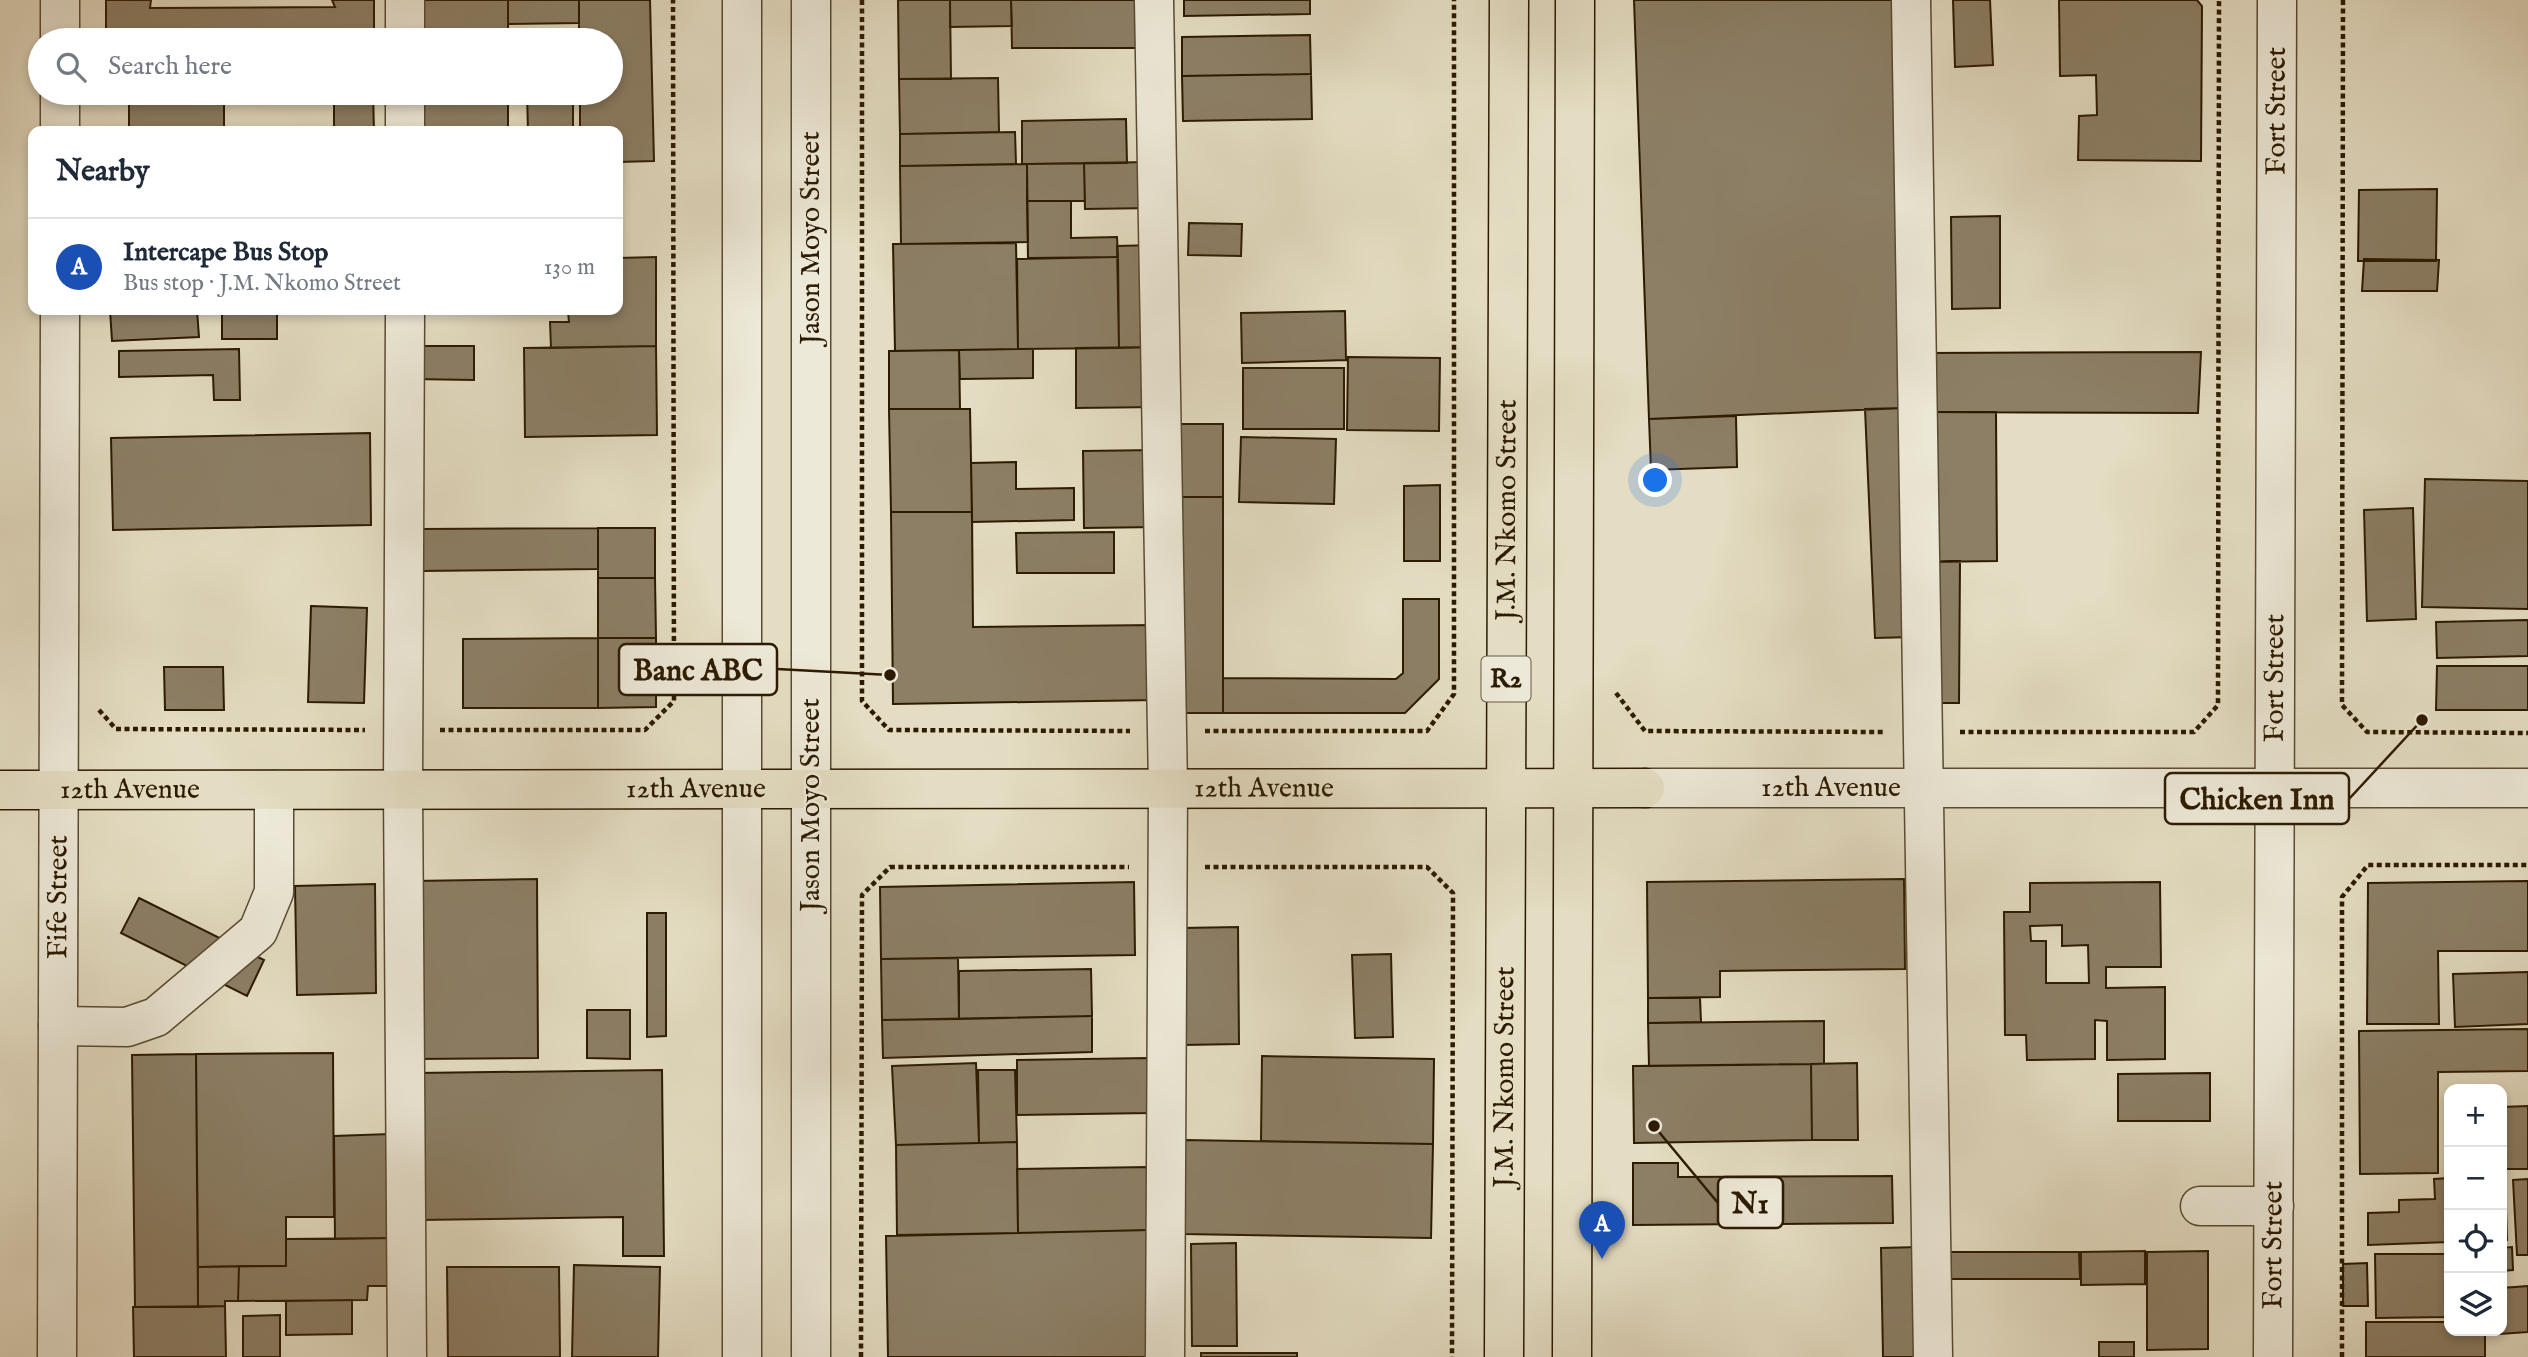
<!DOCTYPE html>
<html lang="en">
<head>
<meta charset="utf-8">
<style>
	:root { --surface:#fff; --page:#f6f6f7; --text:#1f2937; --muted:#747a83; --line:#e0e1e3; --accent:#ea580c }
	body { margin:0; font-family:"IM FELL English",serif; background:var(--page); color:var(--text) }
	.controls { position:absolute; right:21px; bottom:21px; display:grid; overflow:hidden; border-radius:14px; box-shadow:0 4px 10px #0003 }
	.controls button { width:63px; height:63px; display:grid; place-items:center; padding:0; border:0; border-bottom:2px solid var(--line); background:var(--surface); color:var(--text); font:35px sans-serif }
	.you { position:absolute; left:1656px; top:481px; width:24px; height:24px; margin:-18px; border:5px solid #fff; border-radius:50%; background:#1a73e8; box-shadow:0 0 0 10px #1a73e833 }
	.badge { display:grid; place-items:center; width:46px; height:46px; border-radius:50%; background:var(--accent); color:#fff; font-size:23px; font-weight:700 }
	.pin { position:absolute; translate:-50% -58px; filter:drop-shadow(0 2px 4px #0008) }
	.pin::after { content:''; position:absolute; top:37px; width:24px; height:21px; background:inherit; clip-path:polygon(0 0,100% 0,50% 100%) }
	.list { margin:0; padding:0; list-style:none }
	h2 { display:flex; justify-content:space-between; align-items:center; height:91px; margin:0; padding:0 28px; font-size:30px }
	h2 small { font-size:23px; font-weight:400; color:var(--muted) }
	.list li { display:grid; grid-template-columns:46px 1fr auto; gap:21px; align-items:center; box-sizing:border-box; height:98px; padding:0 28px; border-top:2px solid var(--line) }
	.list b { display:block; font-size:26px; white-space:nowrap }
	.list p { margin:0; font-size:23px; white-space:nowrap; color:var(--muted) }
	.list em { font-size:23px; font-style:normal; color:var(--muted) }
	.icon { flex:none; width:38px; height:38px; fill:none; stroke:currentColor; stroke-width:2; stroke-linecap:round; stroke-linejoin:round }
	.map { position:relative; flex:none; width:2528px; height:1357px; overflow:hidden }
	.search { position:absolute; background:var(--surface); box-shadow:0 4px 10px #0003; left:28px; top:28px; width:595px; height:77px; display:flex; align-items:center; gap:18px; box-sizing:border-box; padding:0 24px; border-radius:38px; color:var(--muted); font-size:26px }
	.panel { position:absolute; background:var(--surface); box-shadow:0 4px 10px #0003; left:28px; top:126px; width:595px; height:189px; border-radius:14px }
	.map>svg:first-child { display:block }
	.building { fill:#8c7f66; stroke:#2c1a01; stroke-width:2; fill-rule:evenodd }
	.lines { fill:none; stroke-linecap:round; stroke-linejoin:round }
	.minor-casing { stroke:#5a4b32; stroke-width:41 }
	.major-casing { stroke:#2c1a01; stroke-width:41 }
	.highway-casing { stroke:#2c1a01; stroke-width:41 }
	.path { stroke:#2c1a01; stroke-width:4.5; stroke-dasharray:5 3.5; stroke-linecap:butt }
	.minor { stroke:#ede9d8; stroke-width:38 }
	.major { stroke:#e4ddc3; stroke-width:38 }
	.highway { stroke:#e4ddc3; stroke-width:38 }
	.labels { text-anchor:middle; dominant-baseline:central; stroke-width:5; stroke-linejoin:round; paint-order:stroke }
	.shield { fill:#ede9d8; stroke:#665842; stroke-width:2 }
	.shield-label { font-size:26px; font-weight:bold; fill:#2c1a01 }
	.street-label { font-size:28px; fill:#2c1a01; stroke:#ede9d8 }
	.leader { fill:none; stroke:#2c1a01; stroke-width:2.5 }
	.callout-dot { fill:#2c1a01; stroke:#ede9d8; stroke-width:2.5 }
	.callout { fill:#ede9d8; stroke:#2c1a01; stroke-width:2.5 }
	.callout-label { font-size:30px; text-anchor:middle; font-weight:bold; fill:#2c1a01 }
</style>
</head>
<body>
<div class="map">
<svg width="2528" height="1357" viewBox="0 0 2528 1357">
	<rect width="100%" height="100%" fill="#e4ddc3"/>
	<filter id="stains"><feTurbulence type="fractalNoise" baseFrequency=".00286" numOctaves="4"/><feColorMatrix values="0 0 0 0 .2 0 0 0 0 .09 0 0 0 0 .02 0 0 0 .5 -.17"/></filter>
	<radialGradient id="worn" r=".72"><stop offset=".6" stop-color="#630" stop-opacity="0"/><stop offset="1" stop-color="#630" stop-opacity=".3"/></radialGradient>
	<path class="building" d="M106 0H151L150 8 335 7 332 0H374V40H106Z
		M419 0H508V40H420Z
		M508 0H579V23L508 24Z
		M579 0H650L654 161 618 162V131H580V93H611V40H579Z
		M898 0H950L951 79H899Z
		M950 0H1011L1012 26 950 27Z
		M1011 0H1144L1145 48H1012Z
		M1184 0H1310V14L1184 16Z
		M1634 0H1898L1903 408 1649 419Z
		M1953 0H1990L1993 65 1955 67Z
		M2059 0H2197L2202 6 2201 161 2078 160 2079 116 2097 115 2096 75 2060 76Z
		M572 34V40H527V35Z
		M1310 35 1311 74 1182 76V37Z
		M1311 74 1312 119 1183 121 1182 76Z
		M998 78 999 132 900 134 899 79Z
		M129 93H224V131H129Z
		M334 93H373L374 131H334Z
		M420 93H508V131H420Z
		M527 93H573V131H528Z
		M1126 119 1127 163 1022 164V121Z
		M1015 132 1016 164 900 166V134Z
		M1154 162 1155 208 1085 209 1084 163Z
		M1084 163 1085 201H1027V164Z
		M1027 164 1028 242 901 244 900 166Z
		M2437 189 2436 261H2358L2359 190Z
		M1027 201H1071V238L1117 237 1118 257 1028 258Z
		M2000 216V308L1952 309 1951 217Z
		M1189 223 1242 224 1241 256 1188 255Z
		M1016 243 1018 349 895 351 893 244Z
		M1156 245 1157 347 1119 348 1117 246Z
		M656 257V346L551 348 550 322H569L568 312 529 310H618V258Z
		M1118 257 1119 348 1018 349 1017 259Z
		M2364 259 2439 260 2437 291H2362Z
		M110 310H197L199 337 112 341Z
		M222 310H277V339H222Z
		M1345 311 1346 360 1242 363 1241 313Z
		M411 346H474V380L411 379Z
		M656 346 657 435 525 437 524 348Z
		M1157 347 1158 407 1076 408V348Z
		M239 349 240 400H214L213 375 119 377V351Z
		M1018 349H1033V378L960 379 959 350Z
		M959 350 960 409H889V351Z
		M2201 352 2198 413 1926 412V353Z
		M1348 357 1440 358 1439 431 1347 430Z
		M1243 368H1344V429H1243Z
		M1903 408 1913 637 1875 638 1865 409Z
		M889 409H970L972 512H891Z
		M1926 412H1996L1997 561 1927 562Z
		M1736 416 1737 467 1651 470 1649 419Z
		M1181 424H1223V497H1181Z
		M370 433 371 525 113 530 111 438Z
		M1241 437 1336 439 1334 504 1239 502Z
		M1157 450 1158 527 1084 528 1083 451Z
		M1016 462V489L1074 488V520L972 522 971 463Z
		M2425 479 2528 481V609L2422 607Z
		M1440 485V561H1404V486Z
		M1181 497H1223V713H1182Z
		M2413 508 2416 619 2367 621 2364 510Z
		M891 512H972L973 627 1155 625 1156 700 893 704Z
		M598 528V569L421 571V529Z
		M598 528H655V578H598Z
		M1114 532V573H1017L1016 533Z
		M1960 561 1959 703H1926L1927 562Z
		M598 578H655L656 638H598Z
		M1403 599H1439V679L1405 713H1223V678L1396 679 1403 673Z
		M311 606 367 608 364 703 308 702Z
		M2528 620V656L2437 658 2436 622Z
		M598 638H656V707L598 708Z
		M598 638V708H463V639Z
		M2437 666H2528V710H2436Z
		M164 667H223L224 710H165Z
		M537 879 538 1058 415 1059 413 881Z
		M1904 879 1905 969 1720 971V997L1648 998 1647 882Z
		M2528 881V951H2438L2439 1024H2367L2368 883Z
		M1134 882 1135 955 881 959 880 887Z
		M2160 882 2161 967H2106V988L2165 987V1059L2107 1060V1021L2095 1020V1059L2027 1060 2026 1035H2005L2004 912H2030V883ZM2062 925V946L2088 945 2089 983H2046V941H2031L2030 926Z
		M375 884 376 993 297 995 295 886Z
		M139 898 264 960 247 996 121 933Z
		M647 913H666V1036L647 1037Z
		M1238 927 1239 1044 1183 1045 1182 928Z
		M1391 954 1393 1037 1355 1038 1352 955Z
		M958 958 959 1019 882 1020 881 959Z
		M1091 969 1092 1016 959 1019V971Z
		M2528 972V1024L2455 1027 2453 974Z
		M1648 998H1700L1701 1022 1648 1023Z
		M587 1010H630V1059L587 1058Z
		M1092 1016V1052L883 1058 882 1020Z
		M1824 1021V1064L1649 1066 1648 1023Z
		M2528 1029V1071L2438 1072V1173L2360 1174 2359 1031Z
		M333 1053 334 1217H286V1266L198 1267 196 1054Z
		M196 1054 198 1307H135L132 1055Z
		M1262 1056 1434 1059 1433 1144 1261 1141Z
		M1150 1058V1113L1017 1115V1060Z
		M976 1063 979 1143 896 1145 892 1066Z
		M1857 1063 1858 1140H1812L1811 1064Z
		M1811 1064 1812 1140 1634 1143 1633 1066Z
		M662 1070 664 1256H623V1217L419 1220 417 1073Z
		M978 1070H1015L1017 1142 979 1143Z
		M2210 1073V1121H2118V1074Z
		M2528 1106V1169H2502V1107Z
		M390 1134 392 1238 335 1239 334 1136Z
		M1184 1140 1433 1144 1431 1238 1183 1234Z
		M1017 1142 1018 1233 897 1235 896 1145Z
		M1633 1163H1678V1177L1892 1176 1893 1223 1633 1225Z
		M1148 1167 1149 1230 1018 1233 1017 1169Z
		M2502 1176H2505L2507 1240H2502Z
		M2449 1178V1242L2368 1245V1213L2399 1212V1200L2435 1199 2434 1179Z
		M2528 1179V1255H2517L2513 1180Z
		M1149 1230 1151 1357H888L886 1236Z
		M392 1238V1286H368L367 1300 238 1301 239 1266H286V1239Z
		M1236 1243 1237 1346H1192L1191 1244Z
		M1919 1247 1921 1357H1883L1881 1248Z
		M2512 1247 2513 1270 2502 1271V1248Z
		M2145 1251V1284L2081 1285V1252Z
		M2208 1251V1349L2147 1350V1252Z
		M1946 1252H2079L2080 1279H1946Z
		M2375 1254H2449V1317L2376 1318Z
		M2367 1263 2368 1306H2343V1264Z
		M574 1265 660 1267 658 1357H572Z
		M239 1266 238 1301H225V1306L198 1307V1267Z
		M447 1267H559L560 1357H448Z
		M2528 1286V1332L2500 1334 2502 1288Z
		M352 1300V1334L286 1335V1301Z
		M225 1306 226 1357H134L133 1307Z
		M280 1315V1357H243V1316Z
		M2366 1322H2449V1331H2485V1357H2366Z
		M2099 1342H2134V1357H2099Z
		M1201 1353H1297V1357H1201Z"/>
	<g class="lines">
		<g class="minor-casing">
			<g id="minor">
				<path d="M742 0V1357"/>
				<path d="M1154 0 1168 788 1165 1357"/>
				<path d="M1911 0 1933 1357"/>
				<path d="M60 40V0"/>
				<path d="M405 40V0"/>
				<path d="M60 131V93"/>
				<path d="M405 131V93"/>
				<path d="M405 310 403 789 407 1357"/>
				<path id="s1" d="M1645 788H2528"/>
				<path d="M58 1026 127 1027 156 1017 258 931 274 892V790"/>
				<path d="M2200 1206H2274"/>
				<path id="s2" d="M57 1357 60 310"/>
				<path d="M811 1357V0"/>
				<path id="s3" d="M2273 1357 2277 0"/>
			</g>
		</g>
		<g class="major-casing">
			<g id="major">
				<path id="s4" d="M0 790 1645 788"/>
			</g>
		</g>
		<g class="highway-casing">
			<g id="highway">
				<path id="s5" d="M1504 1357 1509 0"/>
				<path d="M1572 1357 1575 0"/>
			</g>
		</g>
		<path class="path" d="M862 0V701L889 730 1130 731
			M2343 0 2342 705 2367 732 2528 733
			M1616 693 1645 731 1885 732
			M99 710 116 729 365 730
			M440 730H645L674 701 673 0
			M1205 731H1427L1454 694V0
			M1960 732H2194L2218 705 2219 0
			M1205 867H1427L1453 893 1452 1357
			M861 1357 862 895 890 867H1129
			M2342 1357V897L2368 865H2528"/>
		<use href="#minor" class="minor"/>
		<use href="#major" class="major"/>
		<use href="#highway" class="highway"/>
	</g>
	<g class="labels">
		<rect class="shield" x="1481.5" y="656.5" width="49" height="45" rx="5"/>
		<g class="shield-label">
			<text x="1506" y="679">R2</text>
		</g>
		<g class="street-label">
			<text stroke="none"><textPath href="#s3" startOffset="1246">Fort Street</textPath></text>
			<text transform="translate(811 238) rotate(-90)">Jason Moyo Street</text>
			<text stroke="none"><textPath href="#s5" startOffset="847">J.M. Nkomo Street</textPath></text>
			<text stroke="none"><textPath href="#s3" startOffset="679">Fort Street</textPath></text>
			<text stroke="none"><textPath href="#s4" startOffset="1264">12th Avenue</textPath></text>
			<text stroke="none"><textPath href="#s1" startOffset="186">12th Avenue</textPath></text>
			<text stroke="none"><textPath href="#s4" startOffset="696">12th Avenue</textPath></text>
			<text stroke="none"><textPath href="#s4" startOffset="130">12th Avenue</textPath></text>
			<text transform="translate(811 805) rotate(-90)">Jason Moyo Street</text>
			<text stroke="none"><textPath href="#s2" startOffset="460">Fife Street</textPath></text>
			<text stroke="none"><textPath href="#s5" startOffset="280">J.M. Nkomo Street</textPath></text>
			<text stroke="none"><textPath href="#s3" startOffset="112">Fort Street</textPath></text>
		</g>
	</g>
	<path class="leader" d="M890 675L777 669M2422 720L2349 799M1654 1126L1718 1203"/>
	<g class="callout-dot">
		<circle cx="890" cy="675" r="7"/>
		<circle cx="2422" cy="720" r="7"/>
		<circle cx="1654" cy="1126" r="7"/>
	</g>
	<g class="callout">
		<rect x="619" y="644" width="158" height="51" rx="7"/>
		<rect x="2165" y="773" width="184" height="51" rx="7"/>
		<rect x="1718" y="1177" width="65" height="51" rx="7"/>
	</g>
	<g class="callout-label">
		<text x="698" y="680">Banc ABC</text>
		<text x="2257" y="809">Chicken Inn</text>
		<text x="1750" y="1213">N1</text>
	</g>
	<rect width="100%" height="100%" filter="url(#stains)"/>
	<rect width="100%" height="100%" fill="url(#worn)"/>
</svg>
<div class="controls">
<button>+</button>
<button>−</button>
<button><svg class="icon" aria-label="locate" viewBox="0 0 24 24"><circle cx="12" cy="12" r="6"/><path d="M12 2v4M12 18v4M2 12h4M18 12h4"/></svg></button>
<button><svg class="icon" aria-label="layers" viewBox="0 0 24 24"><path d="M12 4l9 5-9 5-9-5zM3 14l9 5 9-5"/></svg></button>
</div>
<div class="you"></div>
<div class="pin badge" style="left:1602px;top:1259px;background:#1a4fb4">A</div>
<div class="search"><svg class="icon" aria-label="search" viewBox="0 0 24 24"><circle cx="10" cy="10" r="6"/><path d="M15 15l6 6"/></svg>Search here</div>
<section class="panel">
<h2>Nearby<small></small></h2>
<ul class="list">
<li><span class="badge" style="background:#1a4fb4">A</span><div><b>Intercape Bus Stop</b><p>Bus stop · J.M. Nkomo Street</p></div><em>130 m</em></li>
</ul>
</section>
</div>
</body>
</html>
